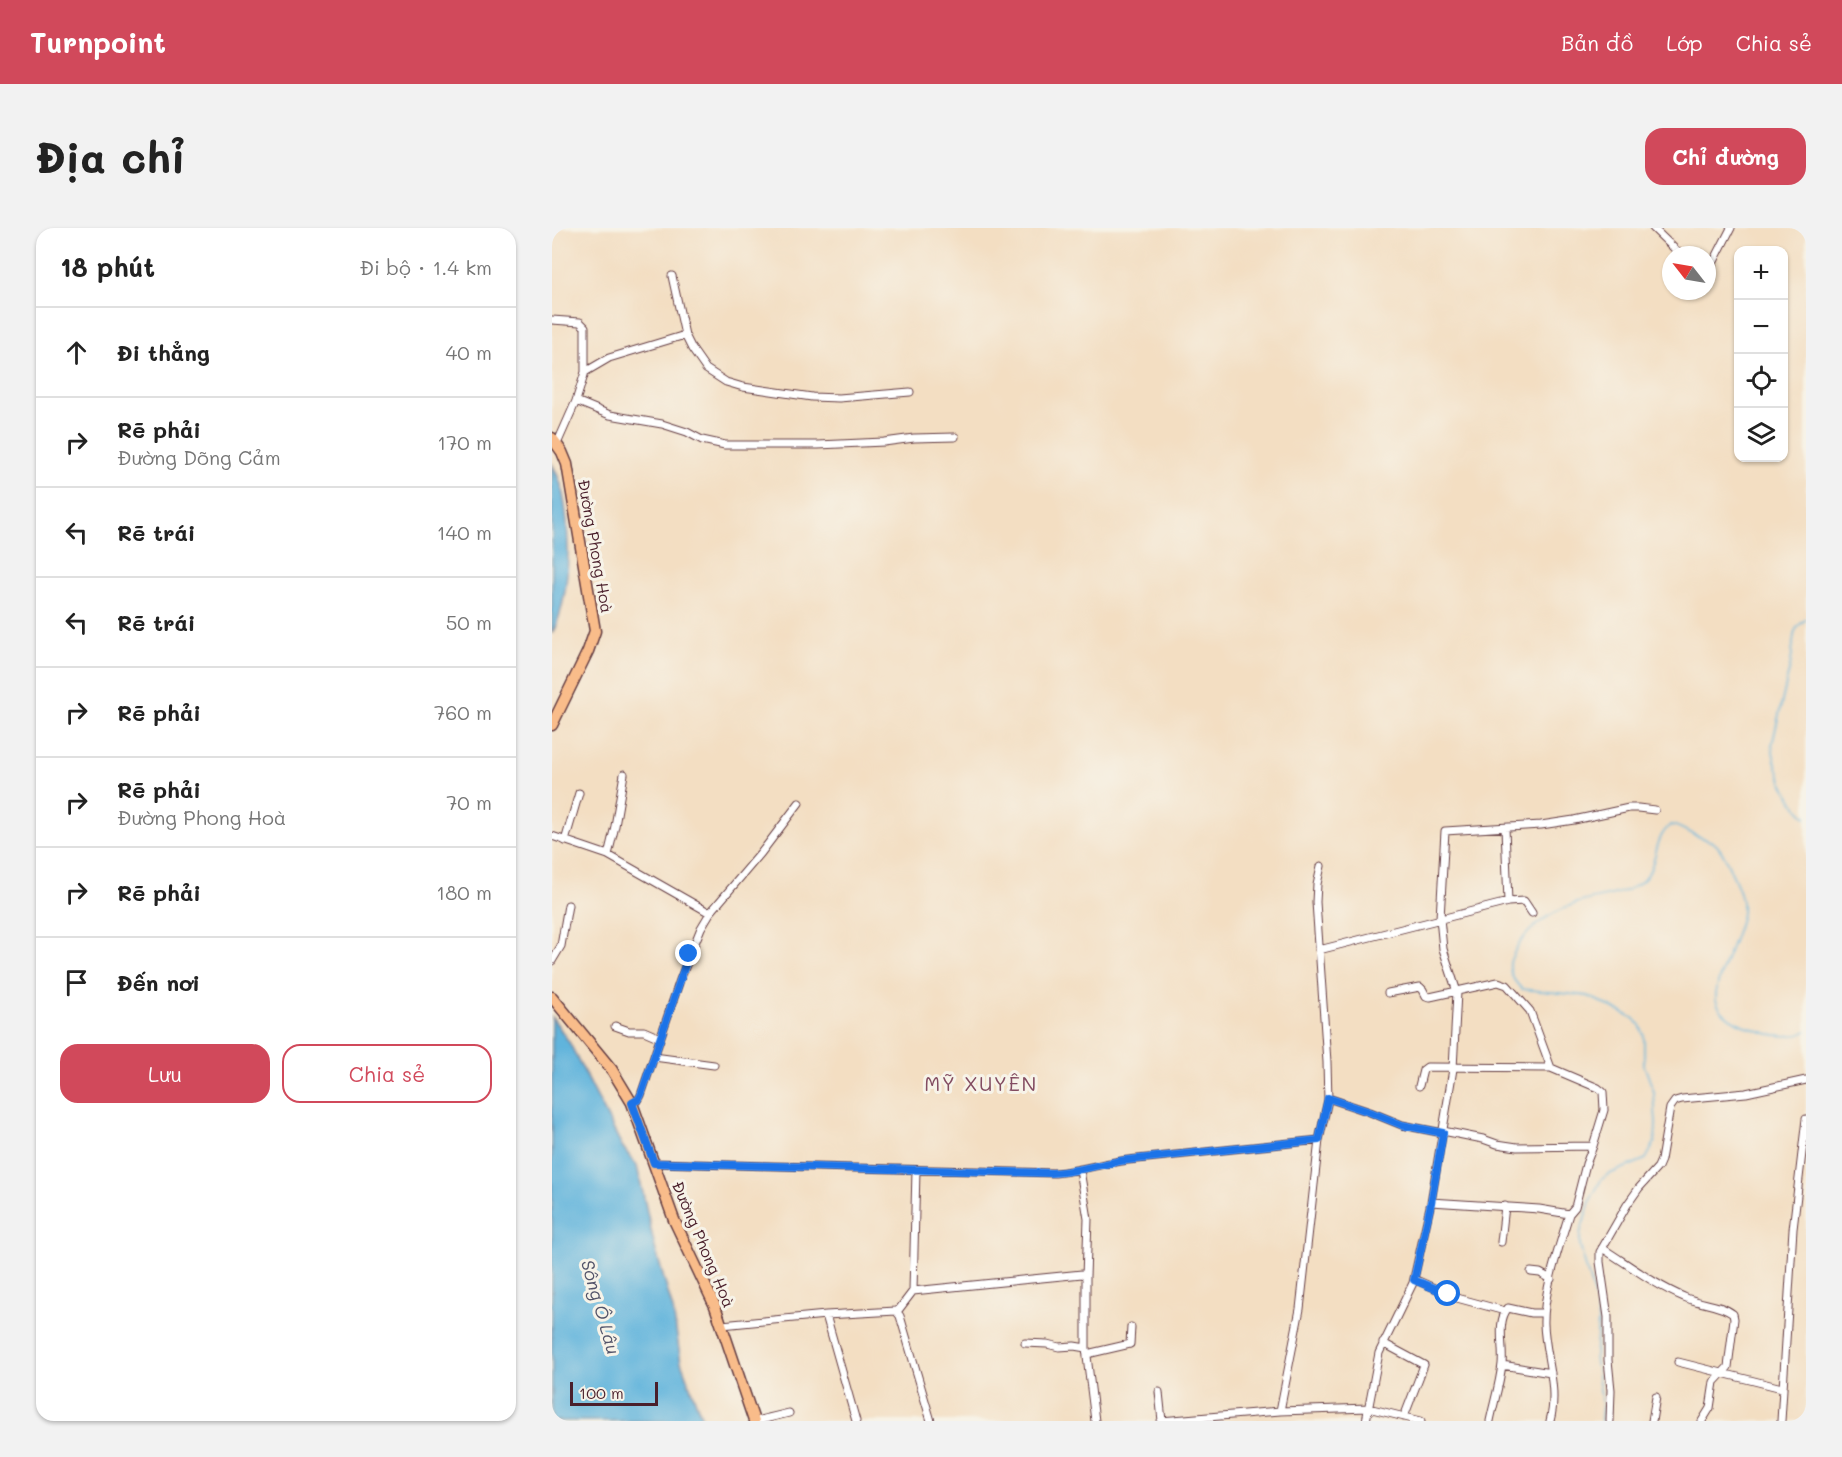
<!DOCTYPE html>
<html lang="vi">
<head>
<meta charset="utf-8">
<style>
	:root { --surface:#fff; --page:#f2f2f2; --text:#222; --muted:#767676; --line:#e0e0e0; --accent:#d1495b }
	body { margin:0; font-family:Mali,sans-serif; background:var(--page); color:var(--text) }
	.controls { position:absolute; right:18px; top:18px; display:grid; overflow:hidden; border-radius:12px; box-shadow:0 2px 4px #0004 }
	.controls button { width:54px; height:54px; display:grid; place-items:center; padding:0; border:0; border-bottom:2px solid var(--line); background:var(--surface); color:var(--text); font:30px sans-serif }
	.compass { position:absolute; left:1110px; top:18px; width:54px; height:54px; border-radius:50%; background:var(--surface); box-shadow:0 2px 4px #0004; rotate:301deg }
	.scale { position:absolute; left:18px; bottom:15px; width:88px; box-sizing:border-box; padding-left:6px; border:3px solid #4a1f2b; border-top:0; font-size:16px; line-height:21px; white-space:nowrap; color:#4a1f2b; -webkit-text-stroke:4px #f7f3e8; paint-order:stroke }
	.stop { position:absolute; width:18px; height:18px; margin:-14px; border:4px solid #1a73e8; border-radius:50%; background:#fff }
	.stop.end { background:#1a73e8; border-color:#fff; box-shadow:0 2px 6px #0008 }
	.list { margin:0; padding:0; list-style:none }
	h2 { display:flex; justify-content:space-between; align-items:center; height:78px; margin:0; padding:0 24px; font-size:26px }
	h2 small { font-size:20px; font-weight:400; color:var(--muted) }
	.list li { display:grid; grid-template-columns:39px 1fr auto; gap:18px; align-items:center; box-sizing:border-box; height:90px; padding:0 24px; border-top:2px solid var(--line) }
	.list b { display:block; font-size:22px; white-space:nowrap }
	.list p { margin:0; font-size:20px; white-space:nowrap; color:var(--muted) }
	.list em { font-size:20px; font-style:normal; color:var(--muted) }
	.actions { display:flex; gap:12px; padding:18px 24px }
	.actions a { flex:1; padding:14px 0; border:2px solid var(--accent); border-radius:18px; text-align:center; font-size:21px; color:var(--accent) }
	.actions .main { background:var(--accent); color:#fff }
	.icon { flex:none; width:33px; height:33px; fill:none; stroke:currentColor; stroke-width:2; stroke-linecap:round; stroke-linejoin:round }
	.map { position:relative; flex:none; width:1254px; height:1193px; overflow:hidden; border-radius:18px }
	header { display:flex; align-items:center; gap:36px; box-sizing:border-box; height:84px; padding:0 30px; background:var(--accent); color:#fff }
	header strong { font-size:28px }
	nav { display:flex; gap:33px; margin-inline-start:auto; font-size:21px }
	.intro { display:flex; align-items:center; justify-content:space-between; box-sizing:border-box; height:144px; padding:0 36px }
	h1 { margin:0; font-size:42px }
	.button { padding:15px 27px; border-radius:18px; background:var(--accent); color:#fff; font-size:21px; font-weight:700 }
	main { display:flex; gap:36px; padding:0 36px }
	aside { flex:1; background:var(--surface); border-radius:18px; box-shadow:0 2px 4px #0004 }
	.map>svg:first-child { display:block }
	.water { fill:#61b4dc; stroke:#566a84; stroke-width:1.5 }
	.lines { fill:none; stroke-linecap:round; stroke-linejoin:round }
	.stream { stroke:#61b4dc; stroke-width:1.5 }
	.street-casing { stroke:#633c42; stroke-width:9 }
	.primary-casing { stroke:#633c42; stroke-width:13 }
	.street { stroke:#fff; stroke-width:7 }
	.primary { stroke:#f9bc8a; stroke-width:10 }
	.route { stroke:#1a73e8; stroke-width:8 }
	.labels { text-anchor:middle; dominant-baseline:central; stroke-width:6; stroke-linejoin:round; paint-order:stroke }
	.street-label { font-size:16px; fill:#4a1f2b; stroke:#f7f3e8 }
	.water-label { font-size:18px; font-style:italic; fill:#525369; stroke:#f7f3e8 }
	.quarter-label { font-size:20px; letter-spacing:1.5px; fill:#834c61; stroke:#f7f3e8 }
</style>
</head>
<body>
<header>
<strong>Turnpoint</strong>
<nav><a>Bản đồ</a><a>Lớp</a><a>Chia sẻ</a></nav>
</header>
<div class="intro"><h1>Địa chỉ</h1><a class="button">Chỉ đường</a></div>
<main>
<aside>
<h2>18 phút<small>Đi bộ · 1.4 km</small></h2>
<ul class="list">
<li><svg class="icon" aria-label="ahead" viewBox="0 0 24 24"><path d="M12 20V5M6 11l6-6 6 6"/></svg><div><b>Đi thẳng</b></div><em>40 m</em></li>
<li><svg class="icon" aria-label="right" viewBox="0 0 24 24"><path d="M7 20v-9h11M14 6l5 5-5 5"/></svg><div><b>Rẽ phải</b><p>Đường Dõng Cảm</p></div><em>170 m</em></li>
<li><svg class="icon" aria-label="left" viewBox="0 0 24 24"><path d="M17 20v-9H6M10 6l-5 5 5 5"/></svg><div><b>Rẽ trái</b></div><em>140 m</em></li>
<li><svg class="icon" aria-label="left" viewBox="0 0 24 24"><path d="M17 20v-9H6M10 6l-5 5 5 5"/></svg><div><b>Rẽ trái</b></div><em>50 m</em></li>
<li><svg class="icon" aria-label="right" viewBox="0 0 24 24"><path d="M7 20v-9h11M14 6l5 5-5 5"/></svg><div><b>Rẽ phải</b></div><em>760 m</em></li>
<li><svg class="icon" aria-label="right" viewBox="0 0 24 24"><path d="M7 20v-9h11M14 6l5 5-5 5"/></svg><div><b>Rẽ phải</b><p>Đường Phong Hoà</p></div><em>70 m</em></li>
<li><svg class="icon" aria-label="right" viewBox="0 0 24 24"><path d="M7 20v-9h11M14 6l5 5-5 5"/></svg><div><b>Rẽ phải</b></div><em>180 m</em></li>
<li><svg class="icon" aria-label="arrive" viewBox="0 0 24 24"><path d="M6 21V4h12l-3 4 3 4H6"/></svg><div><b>Đến nơi</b></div></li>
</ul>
<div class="actions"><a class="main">Lưu</a><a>Chia sẻ</a></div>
</aside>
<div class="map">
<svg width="1254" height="1193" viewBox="0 0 1254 1193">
	<rect width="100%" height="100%" fill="#f7f3e8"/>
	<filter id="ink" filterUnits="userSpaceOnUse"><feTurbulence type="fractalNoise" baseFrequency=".0167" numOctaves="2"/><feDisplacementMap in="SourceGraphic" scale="12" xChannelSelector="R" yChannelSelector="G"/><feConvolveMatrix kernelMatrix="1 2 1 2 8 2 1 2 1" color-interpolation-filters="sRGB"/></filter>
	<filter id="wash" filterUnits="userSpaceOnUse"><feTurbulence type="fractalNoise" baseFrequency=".008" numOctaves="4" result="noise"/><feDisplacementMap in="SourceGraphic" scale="24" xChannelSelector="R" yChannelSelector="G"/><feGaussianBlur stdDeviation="1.35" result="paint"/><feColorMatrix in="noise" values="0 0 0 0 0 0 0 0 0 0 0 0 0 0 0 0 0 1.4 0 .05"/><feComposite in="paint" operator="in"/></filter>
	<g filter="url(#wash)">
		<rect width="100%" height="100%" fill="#f3dec2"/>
		<path class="water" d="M0 235C3 242 7 250 9 257 19 299 20 367 0 406Z
			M0 789 17 814 70 918 85 938 103 1020 121 1082 129 1134 151 1193H0Z"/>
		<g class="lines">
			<path class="stream" d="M1254 391 1245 399 1242 407 1239 434 1220 517C1223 542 1236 571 1254 589
				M1049 1193 1050 1175 1043 1129 1046 1093 1044 1075 1028 1018V1006L1039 971 1049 952 1055 947 1094 931 1103 914 1104 896 1102 864 1092 837V808L1088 797 1081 790 1036 768 970 761C961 753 954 740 960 729 971 702 998 684 1025 675 1046 668 1073 668 1090 653 1107 638 1100 610 1119 597 1126 598 1130 601 1136 604 1161 616 1163 608 1176 636 1182 652 1192 666 1190 684 1188 706 1158 758 1165 775 1172 793 1198 800 1214 805 1224 808 1245 810 1254 803"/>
		</g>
	</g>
	<g filter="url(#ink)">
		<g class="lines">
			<g class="street-casing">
				<path id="street" d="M1101 0 1129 27
					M1155 47 1179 0
					M120 48 133 107
					M0 92 28 94 33 99V144
					M24 173 58 187 110 196 135 204 150 212 173 217H266L332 214 362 210 403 209
					M5 216 24 173 33 144 57 130 133 107 140 121 154 141 174 154 191 159 260 169 287 170 358 164
					M953 600 956 674
					M0 608 56 627 158 685
					M13 613 27 565
					M56 627 63 598 72 546
					M767 722 956 674 972 673 980 685
					M0 733 9 718 16 677
					M836 765 868 759 871 762 874 768 878 769 946 754 955 757 978 783 999 840 1046 860 1051 864 1052 882 1041 918
					M63 798 77 803H92L108 810
					M102 829 162 837
					M867 858 871 842 875 839 999 840
					M776 870 818 884 850 897 891 905
					M80 875 87 871 89 867 128 752 149 700 158 685 209 625 247 575
					M102 935 503 945C528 943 551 935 576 932L767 912
					M528 942 536 991 534 1049
					M879 974 987 981 1017 986 1023 979 1034 936 1041 918 965 919 945 916 931 911 891 903
					M949 1014 953 978
					M1050 1020C1077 1037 1103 1057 1132 1069 1147 1076 1168 1076 1181 1086L1182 1091 1176 1139 1162 1154 1158 1180 1150 1193
					M979 1044 988 1045 999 1051
					M862 1051 905 1070 953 1083
					M361 1063 364 942
					M345 1084 361 1063 530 1046 534 1049V1120L543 1193
					M274 1087 304 1193
					M170 1097 274 1087 344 1083 348 1088 379 1193
					M473 1115 495 1116 507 1119 522 1118 534 1120
					M831 1115 872 1137 852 1189
					M535 1126 578 1116 579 1099
					M1126 1134 1230 1160
					M950 1137 999 1145
					M607 1164 610 1193
					M728 1183 748 1081 767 912 776 872 775 834 764 674 765 656 769 638
					M204 1193 237 1185
					M609 1193 728 1183 816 1180 869 1193
					M814 1193 827 1125 861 1055 879 974 901 841 905 764 891 721 888 690 893 603 989 597 1022 592 1077 580H1086L1103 582
					M938 1193C942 1174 948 1155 950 1136 952 1119 944 1094 956 1080L979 1085H992
					M998 1193C1007 1160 993 1128 992 1096 991 1064 1008 1017 1017 986
					M1058 1193 1059 1162 1056 1132V1089L1048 1034V1024L1075 977 1087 960 1106 939 1109 932 1118 880 1123 873 1130 871 1194 865 1254 852
					M1100 1193 1104 1169
					M1229 1193 1241 1001 1254 891"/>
			</g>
			<g class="primary-casing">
				<path id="primary" d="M0 210 10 224 15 236 43 403 36 423 0 497
					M0 769 60 842 80 875 122 992 163 1078 202 1193"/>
			</g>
			<use href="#street" class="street"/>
			<use href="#primary" class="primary"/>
		</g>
	</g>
	<g class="lines" filter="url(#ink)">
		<path class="route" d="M137 726 89 867 87 871 80 875 102 935 497 945C524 945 549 935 576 932L767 912 776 870 818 884 850 897 891 905 879 975 862 1052 896 1066"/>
	</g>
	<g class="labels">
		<g class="street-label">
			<text transform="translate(44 318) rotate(80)">Đường Phong Hoà</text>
			<text transform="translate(152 1016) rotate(67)">Đường Phong Hoà</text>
		</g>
		<g class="water-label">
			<text transform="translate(49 1079) rotate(74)">Sông Ô Lâu</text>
		</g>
		<g class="quarter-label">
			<text x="429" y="855">MỸ XUYÊN</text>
		</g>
	</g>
</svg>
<div class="controls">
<button>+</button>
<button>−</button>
<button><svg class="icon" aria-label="locate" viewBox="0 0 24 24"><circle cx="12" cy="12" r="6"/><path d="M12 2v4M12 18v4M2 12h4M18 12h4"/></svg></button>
<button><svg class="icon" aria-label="layers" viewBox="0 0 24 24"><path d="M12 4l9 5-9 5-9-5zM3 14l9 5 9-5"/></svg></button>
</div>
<svg class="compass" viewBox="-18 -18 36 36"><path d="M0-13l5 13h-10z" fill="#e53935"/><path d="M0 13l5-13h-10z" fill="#767676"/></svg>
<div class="scale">100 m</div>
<div class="stop" style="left:896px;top:1066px"></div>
<div class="stop end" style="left:137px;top:726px"></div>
</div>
</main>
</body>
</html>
